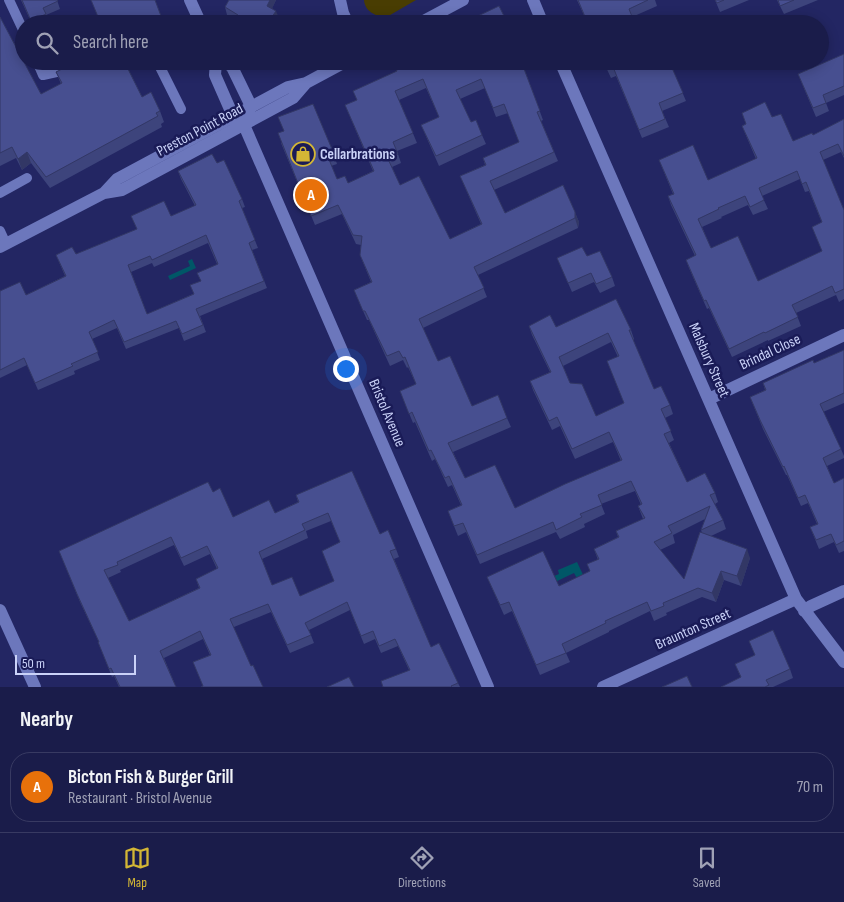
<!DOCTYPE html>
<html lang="en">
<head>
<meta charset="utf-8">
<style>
	:root { --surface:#1a1c4a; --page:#272954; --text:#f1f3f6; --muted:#9fa1b5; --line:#383a62; --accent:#d3b635 }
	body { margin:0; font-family:"Sofia Sans Condensed",sans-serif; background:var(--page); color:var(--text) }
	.scale { position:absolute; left:15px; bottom:12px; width:121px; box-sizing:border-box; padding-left:5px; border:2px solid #cad2f8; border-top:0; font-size:14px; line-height:18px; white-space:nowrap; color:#cad2f8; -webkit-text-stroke:4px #1a1b57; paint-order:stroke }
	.you { position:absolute; left:345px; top:368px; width:18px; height:18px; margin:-12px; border:4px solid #fff; border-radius:50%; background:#1a73e8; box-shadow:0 0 0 8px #1a73e833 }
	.badge { display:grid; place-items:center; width:32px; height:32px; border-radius:50%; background:var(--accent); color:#fff; font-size:16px; font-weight:700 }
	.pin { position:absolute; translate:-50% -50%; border:2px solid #fff; box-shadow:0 1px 5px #0006 }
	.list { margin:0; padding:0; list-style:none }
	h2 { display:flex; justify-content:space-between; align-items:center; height:65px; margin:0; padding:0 20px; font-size:21px }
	h2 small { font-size:16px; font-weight:400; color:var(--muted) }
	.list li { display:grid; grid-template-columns:32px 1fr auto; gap:15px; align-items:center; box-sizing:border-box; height:70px; margin:0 10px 10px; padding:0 10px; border:1px solid var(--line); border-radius:20px }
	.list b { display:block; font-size:19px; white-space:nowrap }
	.list p { margin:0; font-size:16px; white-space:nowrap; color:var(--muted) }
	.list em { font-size:16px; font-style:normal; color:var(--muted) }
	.icon { flex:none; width:28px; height:28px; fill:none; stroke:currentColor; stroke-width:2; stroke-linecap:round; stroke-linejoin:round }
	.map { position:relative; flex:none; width:844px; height:687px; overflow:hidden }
	.search { position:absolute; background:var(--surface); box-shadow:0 2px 12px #0003; left:15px; right:15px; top:15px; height:55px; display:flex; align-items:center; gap:12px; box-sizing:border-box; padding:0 18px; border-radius:28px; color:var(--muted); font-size:19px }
	.sheet { height:145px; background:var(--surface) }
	nav { display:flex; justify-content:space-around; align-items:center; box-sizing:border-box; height:70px; border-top:1px solid var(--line); background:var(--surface); font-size:14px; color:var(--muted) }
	nav a { display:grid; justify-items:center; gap:2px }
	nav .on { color:var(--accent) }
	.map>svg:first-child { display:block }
	.green { fill:#493d02 }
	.water { fill:#005767 }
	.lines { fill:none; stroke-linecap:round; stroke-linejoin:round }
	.lane { stroke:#6c77bc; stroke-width:10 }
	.street { stroke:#6c77bc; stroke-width:12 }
	.secondary { stroke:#6c77bc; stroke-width:12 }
	.wall { fill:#3d447c; fill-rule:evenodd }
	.shaded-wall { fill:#323765 }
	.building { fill:#474f90; stroke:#323765; fill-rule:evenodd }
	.labels { text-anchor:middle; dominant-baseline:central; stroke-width:5; stroke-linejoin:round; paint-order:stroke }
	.street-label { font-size:15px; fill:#cad2f8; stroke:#1a1b57 }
	.poi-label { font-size:15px; font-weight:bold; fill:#cad2f8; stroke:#1a1b57; text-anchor:start }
</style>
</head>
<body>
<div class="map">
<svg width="844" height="687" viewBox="0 0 844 687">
	<rect width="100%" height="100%" fill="#232663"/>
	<path class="green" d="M364 0H416L385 18C375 15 365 12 364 0Z"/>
	<path class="water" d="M192 259 196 268 170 280 168 276 190 266 188 261Z
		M577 562 585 579 579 582 574 573 536 591 533 585 559 574 558 570Z"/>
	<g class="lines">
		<path class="lane" d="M9 0 24 32
			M37 61 43 75 106 61
			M157 61 181 109
			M0 193 27 178
			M0 231 6 244"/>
		<path class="street" d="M190 0 201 24
			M340 0 343 13 348 24
			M533 0 543 24
			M216 61 215 75 233 116 242 123
			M224 61 232 67 251 106 244 125 488 687
			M560 61 796 599 844 662
			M709 399 844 335
			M804 611 811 606 844 591
			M603 687 796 599"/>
		<path class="secondary" d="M418 24 463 0
			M104 193 122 190 293 98 306 83
			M0 247 104 193 117 179 288 87 306 83 347 61
			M0 610 35 687"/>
	</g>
	<path class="wall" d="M21 0H57L60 9 46 15 49 22 45 24H32Z
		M229 0H276L272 8 279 18 275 24H233L235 19 227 15 225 7Z
		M577 0H656H655L657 6 632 17 635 24H588Z
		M715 0H749L720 12Z
		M777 0H818L784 14Z
		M0 17 41 94 61 84 56 72 86 69 142 97 160 111 164 122 161 124 162 127 50 188 31 163 22 170 16 158 0 166Z
		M844 54V95L826 103 829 111 816 117 798 74Z
		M401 61H525L522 63 543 120 541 121 558 161 494 190 505 213 563 185 579 222 578 228 478 275 487 297 423 328 438 361 472 406 507 418 511 427 453 452 465 478 515 508 621 461 613 442 575 459 560 426 552 430 533 390 530 381 550 372 532 335 529 326 556 327 631 330 634 339 633 340 654 389 670 405 673 414 665 418 674 440 669 443 687 482 715 493 718 502 715 504 723 520 726 529 711 536 750 558 741 586 724 580 716 602 702 597 666 613 667 615 654 621 650 611 609 631V632L566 653 570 662 540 675 512 611 504 615 487 577 559 586 590 571 587 564 598 560 594 549 618 537 616 531 643 519 638 506 641 505 635 491 601 504 605 514 584 524 585 527 560 539 556 532 480 564 466 532 458 536 448 511 461 505 452 485 448 487 435 459 432 461 415 422 413 423 400 391 416 384 408 367 407 368 403 360 390 366 369 320H367L354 290 371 282 360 255 361 245 356 244 342 214 315 225 281 143 334 154 337 164 331 166 337 179 348 183 373 171 345 105 357 100 353 91 397 71 394 64ZM426 88 439 117 421 125 425 134 439 166 486 144 482 135 471 122 460 99 485 88 496 117 508 113 519 142 483 158 485 165 460 176 481 224 450 239 400 185 392 167 401 163 397 151 417 143 399 100ZM611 342 618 357 607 361 624 403 596 416 570 383 563 366ZM705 519 701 530 702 533 684 579 660 550 675 543 673 535Z
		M603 61H680L681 65 672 68 686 101 662 111 669 127 642 138 616 76 611 78Z
		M742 113 772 117 793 141 813 135 844 119V158L841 152 823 160 844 210V299L839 302 836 295 796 313 801 326 768 341V340L732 357 709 308 707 309 689 268 686 260 695 256 671 205 668 196 673 194 659 160 708 180 756 159 742 126 746 124ZM800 179 805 192 809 191 822 223 812 227 822 251 758 281 711 248 702 227 722 218 721 217 748 205 753 215 768 209 762 196Z
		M217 163 242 199 245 207 242 208 258 248 252 250 267 288 200 316 206 332 184 341 179 328 126 349 117 328 92 339 100 360 74 371 75 374 38 390 27 365 0 378V291L26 295 65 276 56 255 76 254 137 229 131 216H171L195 206 181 179 178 171ZM208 243 217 264 193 294 147 314 131 272 152 263 154 267Z
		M587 256 612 277 615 286 600 293 594 282 572 292 557 258Z
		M844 350V403L823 412 841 449 844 456V458L827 466 834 483 844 478V551L839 553 834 542 819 549 810 527 817 524 808 503 801 506 787 475H786L763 429 750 397 765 390 763 383 814 363Z
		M213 492 233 517 275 513 298 502 296 495 380 534 396 549 399 557 394 559 431 647 458 683 460 687H383L409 670 398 646 381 653 375 639 364 644 350 610 309 630 314 643 290 653 271 612 234 627 203 686 193 662 210 655 203 639 164 658 176 687H119L114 676 112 677 98 642H99L80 602 59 551ZM331 521 340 542 334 582 300 596 272 585 262 559 308 538 306 531ZM174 545 184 566 210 554 217 569 196 579 199 588 129 621 108 578 121 572 120 570Z
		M749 641 790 669 793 678 773 687H721L741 678 735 664 755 655Z"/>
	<path class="shaded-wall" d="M270 0H276L270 13 267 6Z
		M276 11 279 18 275 24H267Z
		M27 152 31 163 22 170 18 159Z
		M575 212 579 222 578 228 575 218Z
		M747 549 750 558 741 586 737 576Z
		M721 571 724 580 716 602 712 593Z"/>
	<path class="building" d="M22 0H57L58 1 43 8 46 14 31 21Z
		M91 0H155L164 24H101Z
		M229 0H270L267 6 276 11 267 24H234L233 23 238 15 225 7Z
		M578 0H648L629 9 635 24H588Z
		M715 0H724L717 3Z
		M778 0H794L780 6Z
		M499 6 508 24H461Z
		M0 17 41 94 62 83 56 72 72 64 82 61 86 69 101 61H124L142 97 151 92 160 111 156 113 158 116 46 177 27 152 18 159 12 147 0 153Z
		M844 54V86L823 95 826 103 813 108 798 74Z
		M401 61H521L540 111 537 112 554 152 490 181 505 213 563 185 575 212V218L474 267 484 288 419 319 438 361 450 356 472 406 498 395 507 418 448 443 465 478 495 465 515 508 565 484 622 460 609 432 572 449 557 417 549 421 530 381 551 372 529 326 550 315 556 327 616 299 631 330H629L654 389 661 386 670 405 661 409 671 431 664 434 687 482 705 473 715 493 710 495 723 520 701 530 710 506 668 526 672 533 654 542 684 579 700 532 747 549 737 576 721 571 712 593 698 588 663 603 664 606 651 611 647 602 605 621 606 623 562 644 566 653 536 665 509 602 500 605 487 577 543 551 559 586 590 571 587 564 599 559 594 549 619 537 616 531 645 518 638 506 642 504 631 481 598 495 602 505 580 514 582 517 556 530 553 522 477 555 463 523 454 526 448 511 462 505 449 476 445 478 431 450 429 451 412 412 409 414 400 391 416 384 405 357 403 358 399 351 387 356 365 311H363L354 290 372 282 360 255 362 236 353 235 338 205 311 216 278 133 284 131 278 117 313 104 334 154 328 157 337 179 345 176 348 183 374 171 345 105 357 100 353 91 397 71 394 64ZM423 79 439 117 421 125 436 156 482 135 476 120 471 122 456 90 481 79 493 108 504 104 519 142 483 158 486 165 460 176 482 224 450 239 419 176 400 185 388 159 398 154 393 142 413 133 395 91ZM608 333 619 356 607 361 624 403 596 416 582 384 570 383 559 357Z
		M604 61H669L683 93 659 103 665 119 639 130 613 67 607 70Z
		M765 102 772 117 781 114 793 141 812 133 813 135 844 119V156L838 144 820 152 844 210V289L835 293 832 286 792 305 798 317 765 333 764 332 729 349 706 300 704 301 686 260 696 255 668 196 674 194 659 160 693 145 708 180 757 158 742 126 746 124 742 113ZM797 171 802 184 806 182 822 222 812 227 822 251 758 281 738 236 711 248 698 219 719 209 718 208 745 196 750 207 764 200 759 188Z
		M212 154 217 163 224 160 242 199 239 201 255 240 249 243 264 281 196 309 203 325 182 334 176 321 124 342 114 320 89 332 98 352 71 364 73 366 35 383 24 358 0 370V291L20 282 26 295 66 276 56 255 72 247 76 254 137 229 131 216 164 201 171 216 196 205 178 171ZM206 235 218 264 197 273 201 281 190 285 194 294 147 314 128 265 150 256 152 260Z
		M582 247 587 256 600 251 612 277 596 284 591 273 568 283 557 258Z
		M844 350V393L820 404 841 449 823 458 834 483 844 478V541L836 545 831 534 816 540 810 527 818 524 805 495 798 498 784 466 783 467 760 420 750 397 766 390 763 383 813 360 814 363Z
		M352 471 380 534 388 530 396 549 390 551 431 647 439 643 458 683 451 686 452 687H383L381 681 410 670 395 639 379 646 373 631 361 636 347 602 305 623 311 635 287 645 268 604 230 619 251 666 253 665 263 687H201L203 686 193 662 211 655 200 631 160 651 176 687H120L111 668 109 669 98 642H99L77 594 59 551 208 482 213 492 220 488 233 517 269 500 275 513 299 502 296 495ZM328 513 340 542 322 551 334 581 300 596 292 577 272 585 259 552 305 530 302 524ZM171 537 181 558 207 546 218 568 196 579 200 588 129 621 104 570 118 565 117 562Z
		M773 630 790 669 766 680 769 685 765 687H721L741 677 735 664 755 655 749 641Z
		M687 676 692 687H662Z
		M349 677 354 687H327Z"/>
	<defs>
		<g id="shop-ring" transform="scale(1.25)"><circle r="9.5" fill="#1a1b57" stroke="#d3b635" stroke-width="1.5"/><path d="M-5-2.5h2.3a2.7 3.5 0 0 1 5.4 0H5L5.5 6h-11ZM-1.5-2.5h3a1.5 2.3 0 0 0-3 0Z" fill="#d3b635"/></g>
	</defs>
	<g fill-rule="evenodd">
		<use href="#shop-ring" x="303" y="154"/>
	</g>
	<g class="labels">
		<g class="street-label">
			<text transform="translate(200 130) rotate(-28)">Preston Point Road</text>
			<text transform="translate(770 352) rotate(-25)">Brindal Close</text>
			<text transform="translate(709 360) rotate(66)">Malsbury Street</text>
			<text transform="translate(387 413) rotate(67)">Bristol Avenue</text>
			<text transform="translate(693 629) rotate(-24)">Braunton Street</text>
		</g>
		<g class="poi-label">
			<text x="320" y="154">Cellarbrations</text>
		</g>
	</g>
</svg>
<div class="scale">50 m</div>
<div class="you"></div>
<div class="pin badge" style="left:311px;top:195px;background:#e8710a">A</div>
<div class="search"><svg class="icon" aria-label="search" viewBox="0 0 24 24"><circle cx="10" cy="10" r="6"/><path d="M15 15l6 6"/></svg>Search here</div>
</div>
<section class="sheet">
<h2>Nearby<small></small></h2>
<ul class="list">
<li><span class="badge" style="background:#e8710a">A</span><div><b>Bicton Fish &amp; Burger Grill</b><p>Restaurant · Bristol Avenue</p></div><em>70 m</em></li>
</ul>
</section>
<nav>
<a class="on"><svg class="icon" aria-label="map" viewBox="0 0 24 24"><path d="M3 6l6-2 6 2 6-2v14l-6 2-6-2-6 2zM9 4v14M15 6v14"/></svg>Map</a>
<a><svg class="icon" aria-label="directions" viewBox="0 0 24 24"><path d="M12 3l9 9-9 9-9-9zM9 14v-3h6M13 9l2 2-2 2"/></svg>Directions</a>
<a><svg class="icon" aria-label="saved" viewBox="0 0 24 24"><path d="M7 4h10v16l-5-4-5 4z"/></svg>Saved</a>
</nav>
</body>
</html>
